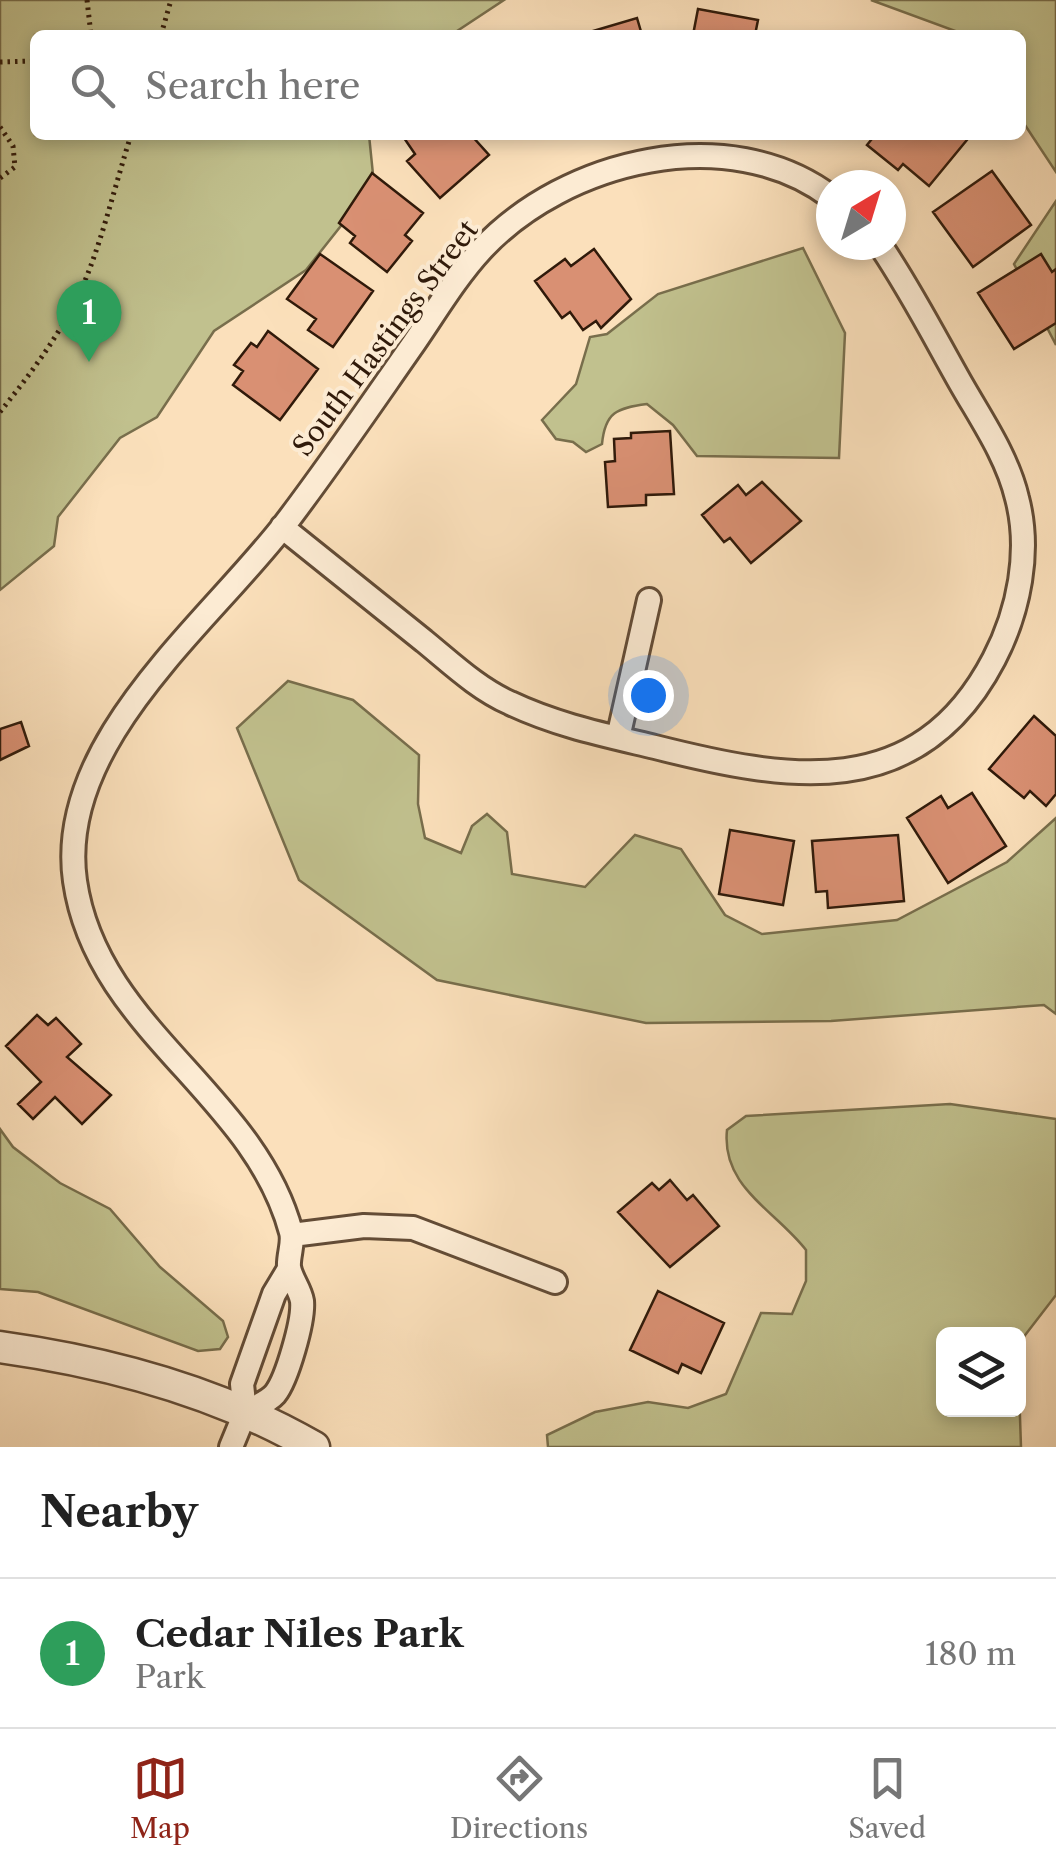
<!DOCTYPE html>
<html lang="en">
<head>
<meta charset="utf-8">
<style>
	:root { --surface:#fff; --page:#f6f6f6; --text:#222; --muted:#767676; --line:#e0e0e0; --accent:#8f2418 }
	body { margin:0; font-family:"Libre Caslon Text",serif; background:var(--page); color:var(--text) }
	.controls { position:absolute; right:30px; bottom:30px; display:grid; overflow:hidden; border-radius:15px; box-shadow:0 5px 15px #0003 }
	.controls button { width:90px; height:90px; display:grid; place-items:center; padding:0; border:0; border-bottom:2px solid var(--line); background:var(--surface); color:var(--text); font:50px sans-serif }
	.compass { position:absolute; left:816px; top:170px; width:90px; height:90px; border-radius:50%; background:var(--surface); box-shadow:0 5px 15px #0003; rotate:38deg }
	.you { position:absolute; left:648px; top:695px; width:35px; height:35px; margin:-25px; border:8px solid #fff; border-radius:50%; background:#1a73e8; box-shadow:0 0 0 15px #1a73e833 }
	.badge { display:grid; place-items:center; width:65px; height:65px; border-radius:50%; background:var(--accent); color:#fff; font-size:32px; font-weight:700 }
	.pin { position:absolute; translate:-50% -82px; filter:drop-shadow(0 2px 5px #0008) }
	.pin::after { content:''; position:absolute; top:52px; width:35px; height:30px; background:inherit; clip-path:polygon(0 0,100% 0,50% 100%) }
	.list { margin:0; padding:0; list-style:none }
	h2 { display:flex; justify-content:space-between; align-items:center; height:130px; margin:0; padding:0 40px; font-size:42px }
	h2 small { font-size:32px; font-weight:400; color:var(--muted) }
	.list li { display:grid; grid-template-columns:65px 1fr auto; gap:30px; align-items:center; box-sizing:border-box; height:150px; padding:0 40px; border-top:2px solid var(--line) }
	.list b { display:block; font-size:38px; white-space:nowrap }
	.list p { margin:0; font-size:32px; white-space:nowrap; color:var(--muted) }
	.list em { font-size:32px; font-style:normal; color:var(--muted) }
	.icon { flex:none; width:55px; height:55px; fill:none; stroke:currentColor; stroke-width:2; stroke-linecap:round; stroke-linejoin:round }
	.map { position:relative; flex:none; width:1056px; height:1447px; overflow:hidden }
	.search { position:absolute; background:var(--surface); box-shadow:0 5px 15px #0003; left:30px; right:30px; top:30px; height:110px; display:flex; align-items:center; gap:25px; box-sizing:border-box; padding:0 35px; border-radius:15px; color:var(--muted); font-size:38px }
	.sheet { height:280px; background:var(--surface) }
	nav { display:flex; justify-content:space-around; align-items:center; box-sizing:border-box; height:140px; border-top:2px solid var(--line); background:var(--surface); font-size:28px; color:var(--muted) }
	nav a { display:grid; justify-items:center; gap:5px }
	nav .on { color:var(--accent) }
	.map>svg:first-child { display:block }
	.green { fill:#c1c18e; stroke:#786e4c; stroke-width:2.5 }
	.building { fill:#d99073; stroke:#301a0a; stroke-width:2.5 }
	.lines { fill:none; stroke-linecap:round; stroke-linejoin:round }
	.minor-casing { stroke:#634c36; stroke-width:28 }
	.tertiary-casing { stroke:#634c36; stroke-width:35 }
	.path { stroke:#301a0a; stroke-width:5; stroke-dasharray:2.5 5; stroke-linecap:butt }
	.minor { stroke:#fcebd3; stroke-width:22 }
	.tertiary { stroke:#fcebd3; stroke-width:30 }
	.labels { text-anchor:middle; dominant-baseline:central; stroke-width:8; stroke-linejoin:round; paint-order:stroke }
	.street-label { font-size:28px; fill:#301a0a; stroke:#fcebd3 }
</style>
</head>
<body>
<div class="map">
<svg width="1056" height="1447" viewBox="0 0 1056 1447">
	<rect width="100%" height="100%" fill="#fbe0bb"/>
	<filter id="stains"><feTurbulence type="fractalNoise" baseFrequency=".002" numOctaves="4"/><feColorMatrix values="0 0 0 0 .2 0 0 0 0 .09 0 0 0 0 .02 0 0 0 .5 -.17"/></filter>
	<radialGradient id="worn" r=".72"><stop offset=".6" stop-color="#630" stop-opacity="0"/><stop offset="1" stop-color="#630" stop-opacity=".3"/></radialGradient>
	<path class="green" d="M0 0H504L451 35H35V135H369L374 184 306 270 214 331 157 417 120 438 58 517 54 546 0 590Z
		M871 0H1056V172L1021 119V35H966Z
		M1056 201V345L1014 264Z
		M803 248 845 333 839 458 697 456 673 425 647 404C617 408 605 412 602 444L586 452 573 442 556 439 542 420 576 384 590 337 607 334 658 294Z
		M288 681 353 700 419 755 418 804 425 838 461 853 472 826 487 814 507 832 512 874 585 887 635 835 681 849 725 915 762 934 897 920 1007 862 1056 818V1014L1044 1005 831 1021 646 1023 437 980 299 880 237 728Z
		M950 1104 1056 1119V1295L1019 1343 1018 1334H944V1410H1018L1019 1388 1021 1447H548L547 1435 595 1412 648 1402 688 1408 726 1394 761 1313 792 1314 806 1281V1250C775 1210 721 1187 727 1130L746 1116Z
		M0 1129 13 1147 60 1183 110 1209 160 1267 223 1321 228 1337 220 1349 198 1351 38 1292 0 1289Z"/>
	<path class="building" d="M698 9 758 20 755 35H693Z
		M637 18 642 35H583V34Z
		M402 135H471L489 155 440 198 407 161 415 154Z
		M875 135H971L929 186 903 164 898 170 867 145Z
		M992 171 1031 225 973 267 933 212Z
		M372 173 423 213 405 235 412 241 387 272 350 243 355 236 339 223Z
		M594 249 631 299 601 328 596 321 583 330 570 312 562 318 535 281 565 259 571 266Z
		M320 254 373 291 333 347 308 330 316 319 287 299Z
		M1041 254 1052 272 1056 269V323L1014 349 978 293Z
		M268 331 318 369 280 420 233 385 243 371 234 365 251 343 257 347Z
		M670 431 674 494 646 495V505L608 507 605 462 615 461 614 439 631 438V433Z
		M762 482 801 521 751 563 730 538 724 542 702 515 738 485 746 495Z
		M1034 716 1056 736V794L1046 806 1030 791 1024 798 989 769Z
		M21 722 29 746 0 760V729Z
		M972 793 1006 846 948 883 907 818 941 796 948 808Z
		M730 830 794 841 783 905 719 894Z
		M898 835 904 901 828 908 827 891 816 892 812 841Z
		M37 1015 48 1025 56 1018 81 1044 67 1057 111 1095 82 1124 55 1097 33 1119 18 1104 41 1082 6 1046Z
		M670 1180 687 1200 693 1195 719 1226 670 1267 618 1212 652 1183 659 1190Z
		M658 1291 724 1323 701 1373 682 1364 678 1373 630 1350Z"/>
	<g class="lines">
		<g class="minor-casing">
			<path id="minor" d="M282 527C330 565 377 603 424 641 451 663 478 689 510 703 556 725 605 735 655 747 786 780 918 805 994 659 1019 611 1031 551 1017 498 1007 456 981 419 960 382 934 336 910 289 880 245
				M618 738 649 600
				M292 1235 364 1226 413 1228 555 1282
				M245 1413C253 1408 268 1402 275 1394 287 1379 304 1320 302 1301 300 1289 291 1279 289 1267 288 1256 294 1243 291 1232 254 1093 96 1029 75 881 55 743 208 624 285 524 330 465 372 403 414 343 436 311 456 277 482 249 565 160 729 120 831 197
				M231 1447 245 1413 242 1384 274 1294 289 1269"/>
		</g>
		<g class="tertiary-casing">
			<path id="tertiary" d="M0 1347C108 1362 219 1392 314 1447"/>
		</g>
		<path class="path" d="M87 0 91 35
			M161 35 171 0
			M0 62 35 61
			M0 127 13 146 15 167 0 178
			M0 412C35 368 70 322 90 268 106 225 117 179 131 135"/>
		<use href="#minor" class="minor"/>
		<use href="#tertiary" class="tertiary"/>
	</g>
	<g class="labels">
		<g class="street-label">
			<text transform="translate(385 338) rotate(-53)">South Hastings Street</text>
		</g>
	</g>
	<rect width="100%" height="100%" filter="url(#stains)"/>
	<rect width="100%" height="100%" fill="url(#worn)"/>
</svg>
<div class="controls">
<button><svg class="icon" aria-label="layers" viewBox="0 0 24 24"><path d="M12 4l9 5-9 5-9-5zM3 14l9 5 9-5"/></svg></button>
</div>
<svg class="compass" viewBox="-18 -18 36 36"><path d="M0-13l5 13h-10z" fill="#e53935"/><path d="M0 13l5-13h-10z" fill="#767676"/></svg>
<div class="you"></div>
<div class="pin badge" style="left:89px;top:362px;background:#2e9e5b">1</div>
<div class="search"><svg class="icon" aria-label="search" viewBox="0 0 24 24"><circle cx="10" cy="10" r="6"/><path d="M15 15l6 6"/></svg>Search here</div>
</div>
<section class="sheet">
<h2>Nearby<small></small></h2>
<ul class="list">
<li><span class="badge" style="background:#2e9e5b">1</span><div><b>Cedar Niles Park</b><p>Park</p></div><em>180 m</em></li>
</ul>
</section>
<nav>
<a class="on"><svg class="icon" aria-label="map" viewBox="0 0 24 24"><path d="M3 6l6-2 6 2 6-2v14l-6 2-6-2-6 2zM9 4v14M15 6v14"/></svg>Map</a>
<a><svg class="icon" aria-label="directions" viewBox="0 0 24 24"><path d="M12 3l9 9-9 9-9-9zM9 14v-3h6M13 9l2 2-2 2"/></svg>Directions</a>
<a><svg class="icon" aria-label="saved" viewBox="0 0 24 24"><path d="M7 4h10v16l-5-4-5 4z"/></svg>Saved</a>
</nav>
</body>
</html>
